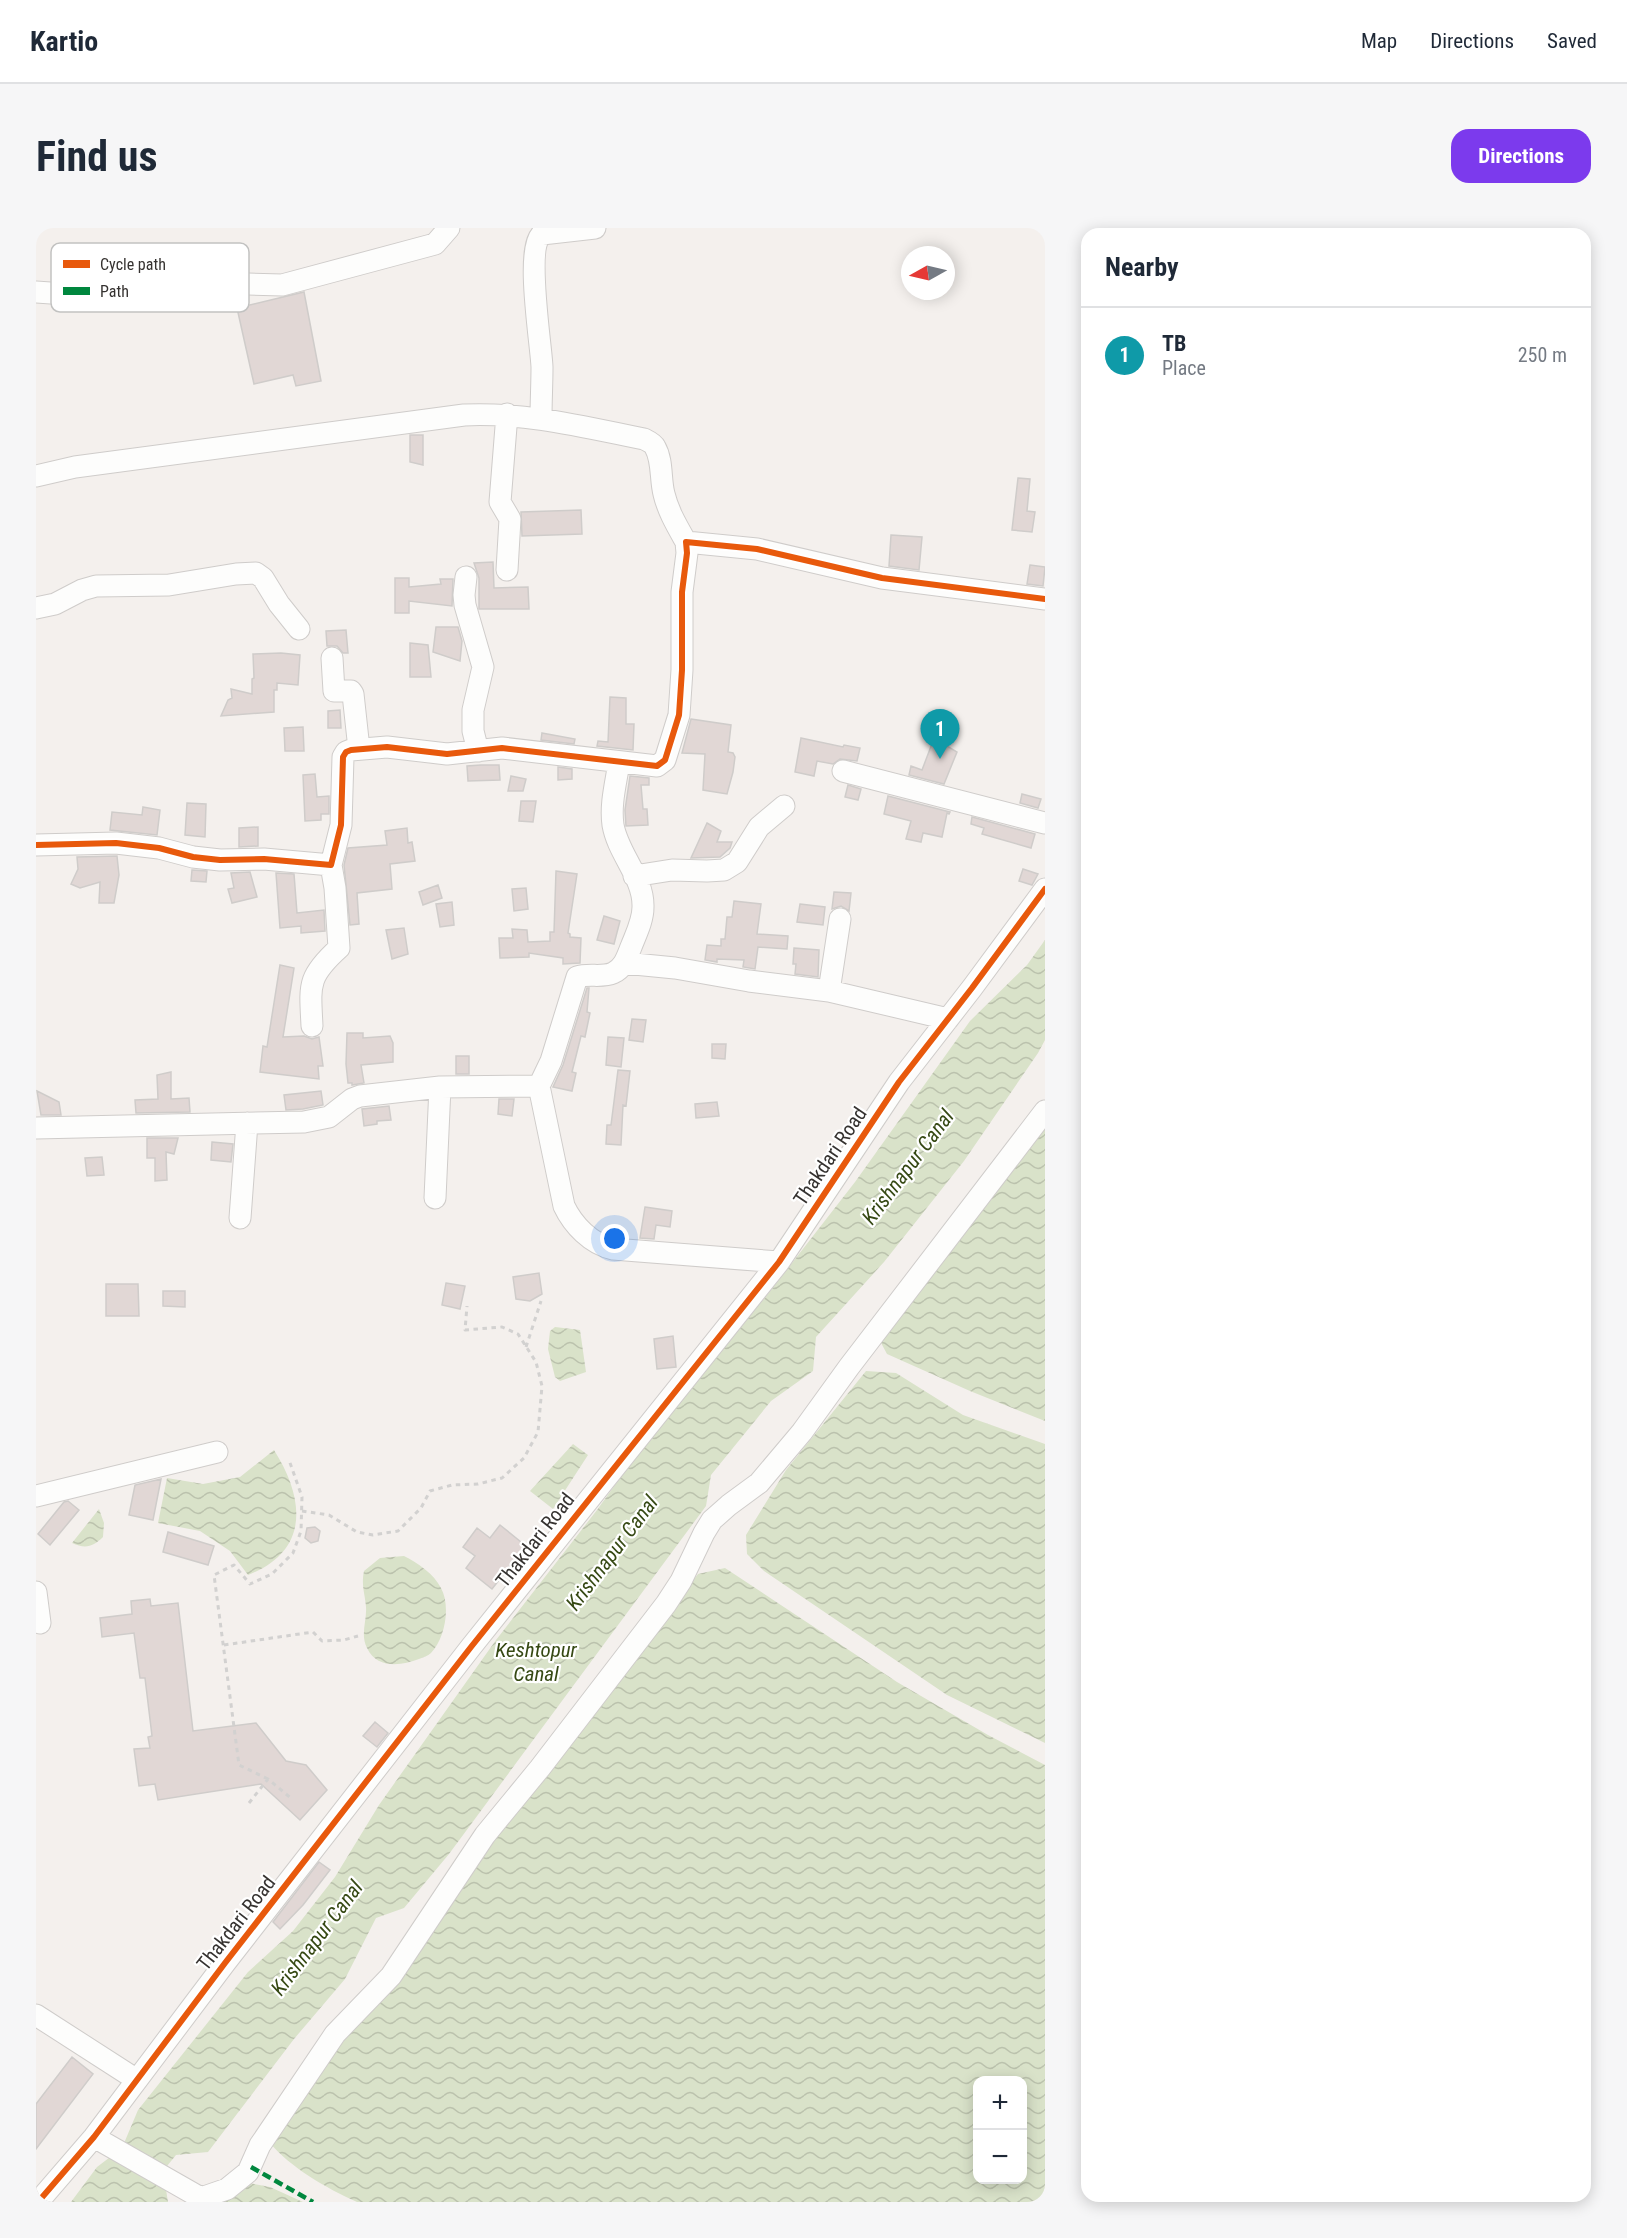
<!DOCTYPE html>
<html lang="en">
<head>
<meta charset="utf-8">
<style>
	:root { --surface:#fff; --page:#f6f6f7; --text:#1f2937; --muted:#747a83; --line:#e0e1e3; --accent:#7c3aed }
	body { margin:0; font-family:"Roboto Condensed",sans-serif; background:var(--page); color:var(--text) }
	.controls { position:absolute; right:18px; bottom:18px; display:grid; overflow:hidden; border-radius:12px; box-shadow:0 3px 15px #0003 }
	.controls button { width:54px; height:54px; display:grid; place-items:center; padding:0; border:0; border-bottom:2px solid var(--line); background:var(--surface); color:var(--text); font:30px sans-serif }
	.compass { position:absolute; left:865px; top:18px; width:54px; height:54px; border-radius:50%; background:var(--surface); box-shadow:0 3px 15px #0003; rotate:262deg }
	.you { position:absolute; left:579px; top:1011px; width:21px; height:21px; margin:-15px; border:4px solid #fff; border-radius:50%; background:#1a73e8; box-shadow:0 0 0 9px #1a73e833 }
	.badge { display:grid; place-items:center; width:39px; height:39px; border-radius:50%; background:var(--accent); color:#fff; font-size:20px; font-weight:700 }
	.pin { position:absolute; translate:-50% -50px; filter:drop-shadow(0 2px 3px #0008) }
	.pin::after { content:''; position:absolute; top:32px; width:21px; height:18px; background:inherit; clip-path:polygon(0 0,100% 0,50% 100%) }
	.list { margin:0; padding:0; list-style:none }
	h2 { display:flex; justify-content:space-between; align-items:center; height:78px; margin:0; padding:0 24px; font-size:26px }
	h2 small { font-size:20px; font-weight:400; color:var(--muted) }
	.list li { display:grid; grid-template-columns:39px 1fr auto; gap:18px; align-items:center; box-sizing:border-box; height:96px; padding:0 24px; border-top:2px solid var(--line) }
	.list b { display:block; font-size:22px; white-space:nowrap }
	.list p { margin:0; font-size:20px; white-space:nowrap; color:var(--muted) }
	.list em { font-size:20px; font-style:normal; color:var(--muted) }
	.map { position:relative; flex:none; width:1009px; height:1974px; overflow:hidden; border-radius:18px }
	header { display:flex; align-items:center; gap:36px; box-sizing:border-box; height:84px; padding:0 30px; background:var(--surface); border-bottom:2px solid var(--line) }
	header strong { font-size:28px }
	nav { display:flex; gap:33px; margin-inline-start:auto; font-size:21px }
	.intro { display:flex; align-items:center; justify-content:space-between; box-sizing:border-box; height:144px; padding:0 36px }
	h1 { margin:0; font-size:42px }
	.button { padding:15px 27px; border-radius:18px; background:var(--accent); color:#fff; font-size:21px; font-weight:700 }
	main { display:flex; gap:36px; padding:0 36px }
	aside { flex:1; background:var(--surface); border-radius:18px; box-shadow:0 3px 15px #0003 }
	.map>svg:first-child { display:block }
	.water { fill:url(#water-waves); fill-rule:evenodd }
	.building { fill:#e1d7d5; stroke:#cfccca; stroke-width:1.5 }
	.lines { fill:none; stroke-linecap:round; stroke-linejoin:round }
	.minor-casing { stroke:#cfccca; stroke-width:23 }
	.path { stroke:#d2d1d0; stroke-width:3; stroke-dasharray:4.5 4.5; stroke-linecap:butt }
	.minor { stroke:#fdfdfc; stroke-width:21 }
	.quiet { stroke:#00873e; stroke-width:4.5; stroke-dasharray:9 4.5; stroke-linecap:butt }
	.cycleway-casing { stroke:#fff; stroke-width:10 }
	.cycleway { stroke:#e8590c; stroke-width:6 }
	.labels { text-anchor:middle; dominant-baseline:central; stroke-width:4.5; stroke-linejoin:round; paint-order:stroke }
	.street-label { font-size:20px; fill:#353230; stroke:#fff }
	.water-label { font-size:21px; font-style:italic; fill:#364914; stroke:#fff }
	.key { fill:#fff; stroke:#c2c2c1; stroke-width:1.5 }
	.key-label { font-size:16px; fill:#353230 }
</style>
</head>
<body>
<header>
<strong>Kartio</strong>
<nav><a>Map</a><a>Directions</a><a>Saved</a></nav>
</header>
<div class="intro"><h1>Find us</h1><a class="button">Directions</a></div>
<main>
<div class="map">
<svg width="1009" height="1974" viewBox="0 0 1009 1974">
	<defs>
		<pattern id="water-waves" width="16" height="10" patternUnits="userSpaceOnUse" patternTransform="scale(1.5)"><rect width="16" height="10" fill="#d9e2c9"/><path d="M0 5q4-4 8 0t8 0" fill="none" stroke="#bbc2ad"/></pattern>
	</defs>
	<rect width="100%" height="100%" fill="#f4f0ed"/>
	<path class="water" d="M1009 712V812L1002 825 928 933 848 1034 780 1109 777 1143 735 1173 675 1247 670 1278 413 1626 368 1680 340 1690 309 1751 258 1811 172 1924 140 1927 127 1943 132 1974H35L61 1939 86 1920 102 1882 212 1744 257 1703 299 1649 343 1577 460 1412 561 1282 655 1151 728 1071 819 954 934 793 991 737Z
		M1009 894V1193L934 1163 851 1126 843 1111Z
		M519 1099 544 1102 550 1144 524 1153 519 1149 512 1121 514 1103Z
		M830 1143 860 1145 927 1187 1009 1216V1515L911 1467 728 1343 711 1326 710 1307 750 1242Z
		M537 1216 552 1227 517 1281 494 1263Z
		M238 1222C269 1271 274 1323 212 1347L194 1323 164 1303 122 1295 131 1250 167 1256 204 1249Z
		M63 1281 68 1295 67 1309C57 1319 49 1321 36 1315Z
		M368 1328C382 1335 398 1346 405 1360 415 1378 409 1411 395 1425 392 1428 387 1429 383 1431 365 1438 341 1441 331 1420 324 1406 331 1393 330 1379 329 1365 325 1358 328 1343L344 1330Z
		M689 1340 861 1454 952 1507 1009 1537V1974H321C290 1960 255 1940 233 1914L271 1854 326 1792 478 1577 662 1346ZM942 1852H987V1952H942Z
		M213 1955 234 1959 267 1974H182Z"/>
	<path class="building" d="M268 64 285 153 260 158 257 147 218 156 201 80Z
		M374 207H387V237L374 234Z
		M982 250 994 251 991 283 999 284 996 304 976 302Z
		M545 282 546 306 486 308 485 284Z
		M855 307 886 309 883 342 853 338Z
		M457 334 458 360 492 359 493 381H443V350L438 335Z
		M994 337 1009 339 1007 358 991 356Z
		M359 350H373V359L405 356 404 351H417L416 378 373 373V385H359Z
		M400 399H422L426 413 424 433 397 424Z
		M310 402 312 425H307L301 418H291L290 403Z
		M374 415 392 417 395 449H374Z
		M245 425 264 427 262 457 241 455V462H238V484L185 488 192 472 196 470 195 461 216 466V451L218 450 217 426Z
		M574 469 590 470V496H598L597 522 561 518 562 513 572 514Z
		M304 482 305 500H292V483Z
		M655 491 695 497 692 524 697 525 699 529 697 544 691 566 667 562 669 526 646 525Z
		M267 499 268 523H249L248 500Z
		M506 505 539 511 538 516 505 512Z
		M765 510 807 519 808 517 824 520 821 533 804 531 797 536 781 533 778 548 759 544Z
		M897 513 906 515 921 524 908 556 873 547 875 538 886 542Z
		M445 537H463L464 552 432 553 431 538Z
		M522 539 536 541V551L522 552Z
		M279 546 281 569 293 568V586H285V592L269 593 267 547Z
		M475 548 490 551 487 563H472Z
		M594 548 613 550V557H605L607 581H611L612 597 590 598 589 582Z
		M812 557 825 561 822 572 809 569Z
		M986 566 1005 571 1002 580 984 575Z
		M852 568 914 584 913 586 911 585 906 609 887 605 885 614 870 611 875 593 848 586Z
		M485 573H500L497 594 483 593Z
		M151 575 170 576 169 609 149 607Z
		M107 579 124 582 121 607 74 602 76 584 106 587Z
		M936 589 999 606 995 620 946 606 948 600 935 596Z
		M671 595 685 603 681 614H696L694 620 684 629 655 630Z
		M222 599V618L203 619V600Z
		M371 600 372 615 376 614 379 633 354 636 356 661 321 665 323 696 314 697 308 637 312 620 351 617 349 603Z
		M81 628 83 647 78 675H63L64 654 44 660 35 656 42 641 41 629Z
		M987 641 1002 646 996 657 983 653Z
		M156 642 171 643 170 654 155 653Z
		M520 643 541 646 532 705 534 706V709L545 710 544 735 527 736V730L493 725V729L464 730 463 710H477L476 701 491 702 492 714 514 713V704H518Z
		M214 644 221 669 196 675 192 661 198 660 195 645Z
		M240 645 258 646 261 685 288 682 289 703 265 705V698L244 700Z
		M402 657 406 670 387 677 383 664Z
		M490 660 492 681 478 683 476 661Z
		M798 664 815 665 813 683 805 678 796 681Z
		M698 673 725 676 721 706 752 708 751 721 722 719 719 741 707 739 708 732 681 731V734L669 732 671 717 685 718V711H689L691 689H696Z
		M416 674 418 697 404 699 400 676Z
		M764 676 789 679 787 697 761 694Z
		M568 688 584 693 578 716 561 712Z
		M368 700 372 726 356 731 350 702Z
		M758 720 783 722 782 749 759 746 760 736H757Z
		M244 737 258 740 247 809 268 808 276 811 283 809 287 838H282L283 851 224 844 227 818 231 819Z
		M551 760H553L551 784 554 785 549 809 545 808 536 844 540 845 536 863 517 859 527 837Z
		M596 791 610 792 607 814 593 812Z
		M311 805H327V810L354 808 357 815V834L325 837 328 855 316 857V855H312L310 836Z
		M572 809 588 810 585 839 570 837Z
		M676 816H690L689 831 676 830Z
		M420 828H433V846H420Z
		M582 842 594 843 590 878 587 877 585 917 570 916 571 897H575Z
		M135 844V871L153 870 154 884 100 885 99 872 122 871 121 847Z
		M1 863 23 874 25 887H5Z
		M285 863 287 877 267 881 250 882 248 867Z
		M463 871H478L476 888 462 886Z
		M681 874 683 888 660 890 659 876Z
		M353 878 355 892 341 893V896L328 898 326 881Z
		M111 910H142L138 926 130 924 131 952 119 953V930H111Z
		M176 914 197 916 195 934 175 932Z
		M66 929 68 947 51 948 49 930Z
		M609 979 636 983 634 999 620 997 618 1011 604 1010Z
		M503 1045 506 1066 494 1073 480 1071 477 1049Z
		M410 1055 429 1058 424 1081 406 1077Z
		M70 1056H102L103 1088H70Z
		M127 1063H149V1079L127 1078Z
		M637 1108 640 1139 621 1141 618 1111Z
		M125 1251 117 1292 93 1287 99 1257Z
		M32 1273 43 1282 14 1317 2 1306 28 1274Z
		M464 1297 490 1318 456 1361 430 1340 439 1328 427 1319 441 1300 454 1310Z
		M279 1299 284 1303 282 1313 275 1315 269 1310 271 1300Z
		M132 1304 178 1318 172 1337 127 1324Z
		M114 1371 115 1378 142 1375 157 1503 220 1495 250 1533 270 1537 291 1562 264 1592 225 1556 122 1572 119 1556 103 1558 98 1521 114 1520 112 1509 116 1508 109 1450H104L98 1405 66 1409 64 1390 96 1386 95 1373Z
		M339 1494 352 1505 341 1519 327 1508Z
		M283 1634 294 1642 267 1677 244 1701 237 1694Z
		M36 1829 57 1846 0 1921V1876Z"/>
	<g class="lines">
		<g class="minor-casing">
			<path id="minor" d="M0 64 43 67 102 64 168 49 212 56 246 57 399 16 413 0
				M505 191C505 173 506 156 506 139 505 115 489 20 506 6L559 0
				M0 248 39 239 428 187C489 184 548 199 608 211 612 213 617 215 619 219 627 233 624 251 628 266 632 283 641 298 650 314
				M471 342 474 291 464 274 471 186
				M430 349 428 367 429 377 447 439 437 482V503L442 523
				M0 380 19 376 46 362 60 358 133 357 200 346 220 345 227 350 243 376 263 401
				M296 430 298 463H315L317 466 323 521
				M807 543 1009 595
				M0 617 80 615 123 620 157 629 184 632 228 631 295 637 305 597 307 529 310 524 315 522 351 519 411 526 466 520 621 538 629 532 643 487 646 442V364L651 325 650 314 721 321 846 350 1009 371
				M598 648 636 642 671 643 688 642 701 634 723 599 748 578
				M588 735 639 740 713 753 793 763 912 791
				M793 763 804 691
				M276 798C274 757 271 749 303 720L299 660 295 637
				M503 858 528 978C537 997 555 1016 577 1021L743 1034
				M0 900 268 894 293 889 316 871 324 868 404 859 503 858 515 833 541 749C553 745 566 750 577 745 588 740 591 729 595 719 600 706 607 693 607 679 608 650 582 626 577 597 574 576 580 555 583 534
				M399 970 404 859
				M204 990 211 895
				M0 1268 181 1224
				M0 1364 4 1395
				M0 1787 101 1852
				M58 1909 165 1970
				M2 1974 58 1909 189 1735 435 1419 743 1034 863 854 936 760 1009 661
				M161 1974 165 1970 191 1961 212 1944 224 1917 299 1806 355 1748 449 1607 504 1540 630 1376 645 1353 668 1305 676 1292 693 1277 723 1255 766 1204 813 1139 1009 883"/>
		</g>
		<path class="path" d="M490 1119 505 1073
			M266 1283 293 1287 321 1304 337 1307 362 1303 385 1280 394 1263 416 1257 442 1256 466 1250 488 1230 502 1204 506 1158 500 1134 482 1106 466 1099 429 1102 431 1078
			M188 1417 277 1404 286 1413 308 1412 322 1408
			M232 1551 203 1537 178 1347 198 1337 214 1356 236 1346 257 1325 265 1303 266 1269 253 1232
			M213 1575 232 1551 256 1571"/>
		<use href="#minor" class="minor"/>
		<path class="quiet" d="M215 1939 277 1974"/>
		<g class="cycleway-casing">
			<path id="cycleway" d="M0 617 80 615 123 620 157 629 184 632 228 631 295 637 305 597 307 529 310 524 315 522 351 519 411 526 466 520 621 538 629 532 643 487 646 442V364L651 325 650 314 721 321 846 350 1009 371
				M2 1974 58 1909 189 1735 435 1419 743 1034 863 854 936 760 1009 661"/>
		</g>
		<use href="#cycleway" class="cycleway"/>
	</g>
	<g class="labels">
		<g class="street-label">
			<text transform="translate(794 928) rotate(-56)">Thakdari Road</text>
			<text transform="translate(499 1312) rotate(-52)">Thakdari Road</text>
			<text transform="translate(200 1695) rotate(-52)">Thakdari Road</text>
		</g>
		<g class="water-label">
			<text transform="translate(872 939) rotate(-53)">Krishnapur Canal</text>
			<text transform="translate(576 1325) rotate(-53)">Krishnapur Canal</text>
			<text x="500" y="1422">Keshtopur<tspan x="500" dy="24">Canal</tspan></text>
			<text transform="translate(281 1710) rotate(-53)">Krishnapur Canal</text>
		</g>
	</g>
	<rect x="15" y="15" width="198" height="69" rx="9" class="key"/>
	<rect x="27" y="32" width="27" height="8" fill="#e8590c"/>
	<rect x="27" y="59" width="27" height="8" fill="#00873e"/>
	<g class="key-label">
		<text x="64" y="42">Cycle path</text>
		<text x="64" y="69">Path</text>
	</g>
</svg>
<div class="controls">
<button>+</button>
<button>−</button>
</div>
<svg class="compass" viewBox="-18 -18 36 36"><path d="M0-13l5 13h-10z" fill="#e53935"/><path d="M0 13l5-13h-10z" fill="#747a83"/></svg>
<div class="you"></div>
<div class="pin badge" style="left:904px;top:531px;background:#0f9aa8">1</div>
</div>
<aside>
<h2>Nearby<small></small></h2>
<ul class="list">
<li><span class="badge" style="background:#0f9aa8">1</span><div><b>TB</b><p>Place</p></div><em>250 m</em></li>
</ul>
</aside>
</main>
</body>
</html>
